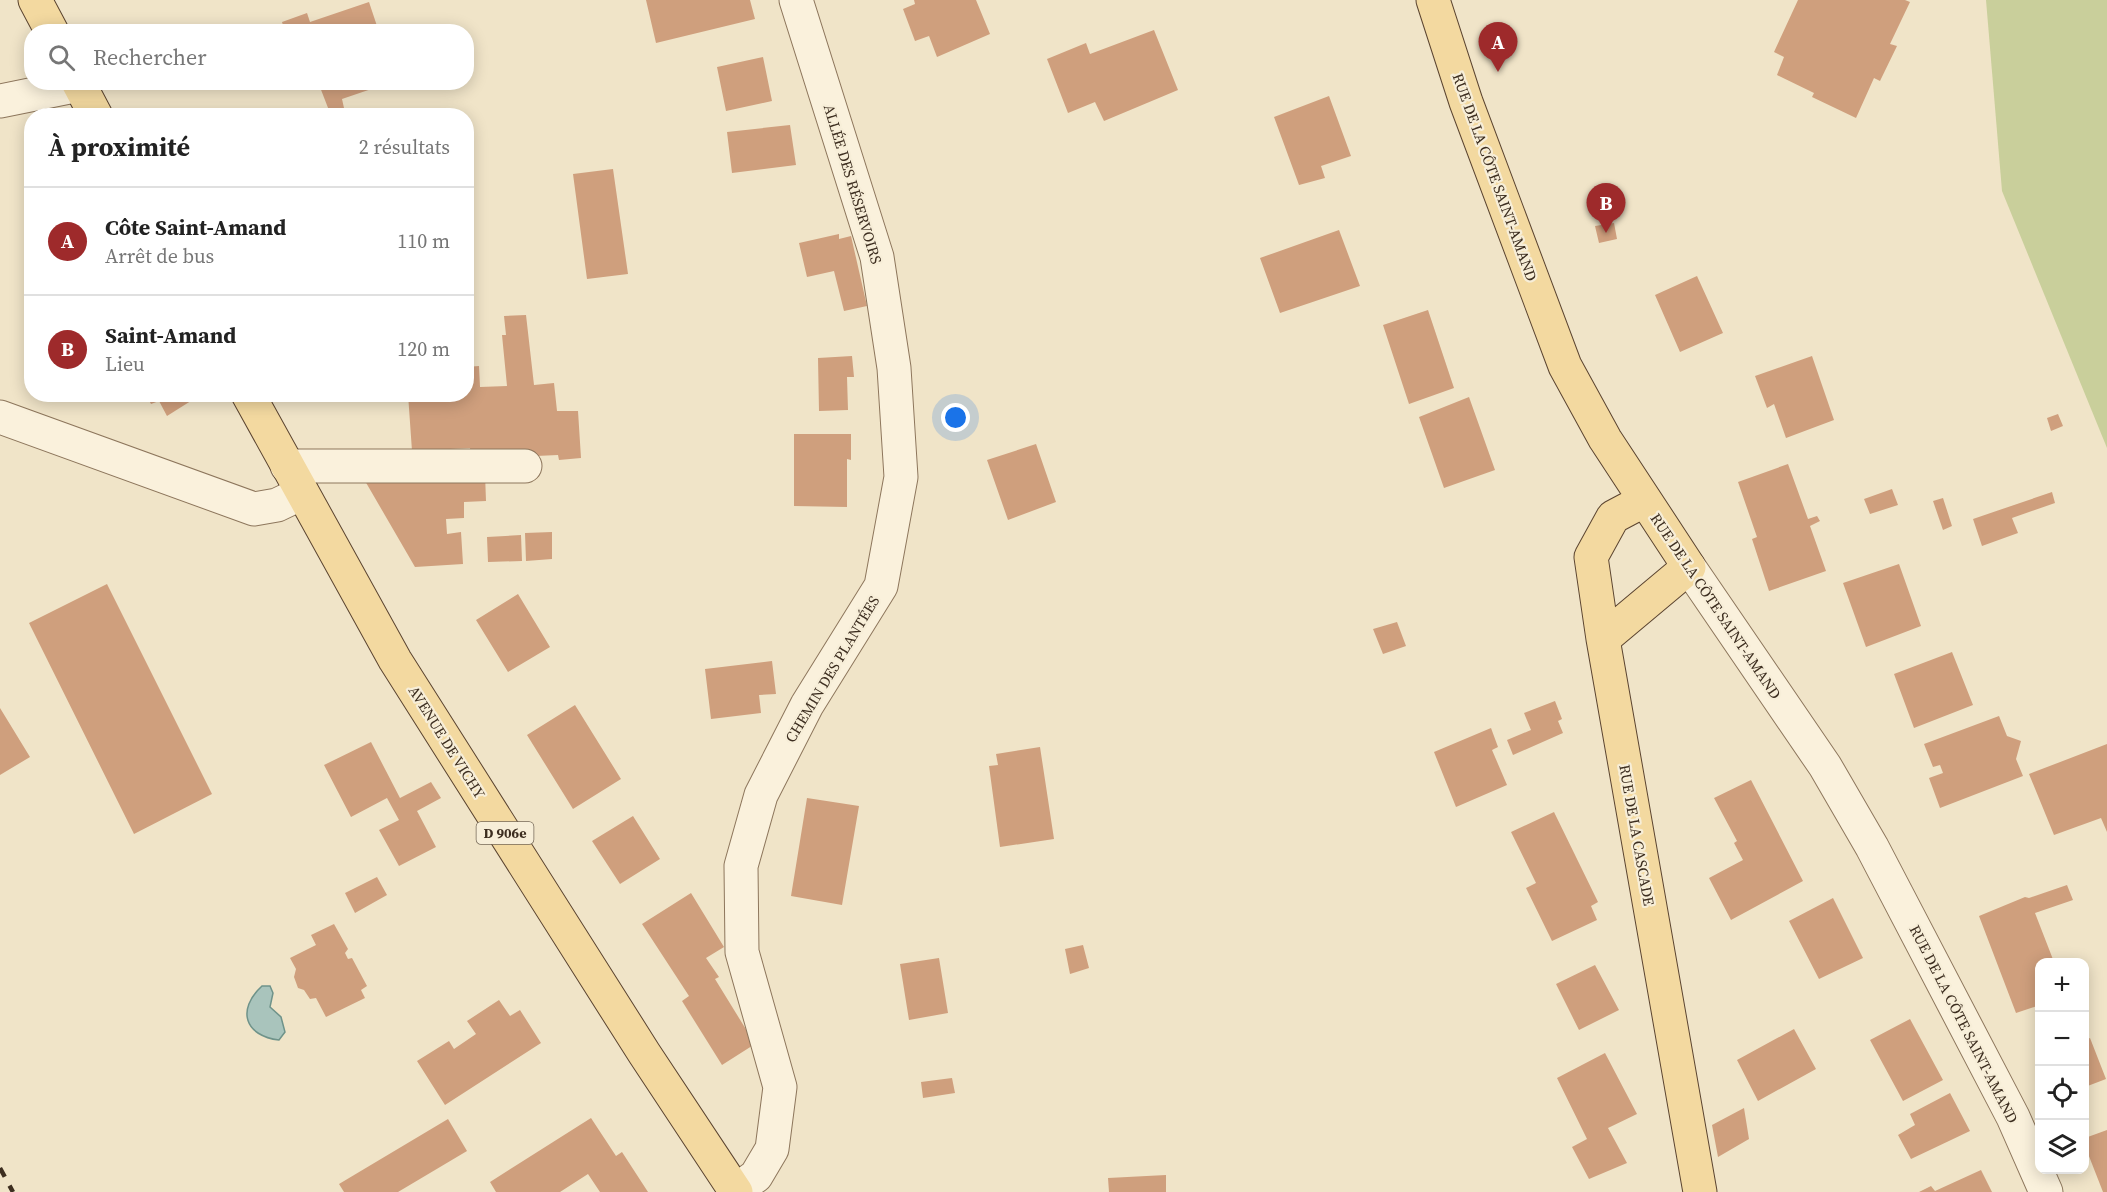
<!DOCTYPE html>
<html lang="fr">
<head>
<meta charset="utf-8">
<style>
	:root { --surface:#fff; --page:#f6f6f6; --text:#222; --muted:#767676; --line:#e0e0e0; --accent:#9e2a2b }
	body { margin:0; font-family:"Source Serif 4",serif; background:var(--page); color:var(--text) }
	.controls { position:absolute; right:18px; bottom:18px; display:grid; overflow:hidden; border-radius:12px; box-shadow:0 3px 15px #0003 }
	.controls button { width:54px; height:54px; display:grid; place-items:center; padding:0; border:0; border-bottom:2px solid var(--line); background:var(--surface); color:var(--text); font:30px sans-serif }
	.you { position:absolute; left:956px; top:418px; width:21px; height:21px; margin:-15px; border:4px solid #fff; border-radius:50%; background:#1a73e8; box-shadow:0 0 0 9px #1a73e833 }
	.badge { display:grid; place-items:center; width:39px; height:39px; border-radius:50%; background:var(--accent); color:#fff; font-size:20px; font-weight:700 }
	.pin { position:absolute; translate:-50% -50px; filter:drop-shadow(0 2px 3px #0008) }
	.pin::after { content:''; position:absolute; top:32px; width:21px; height:18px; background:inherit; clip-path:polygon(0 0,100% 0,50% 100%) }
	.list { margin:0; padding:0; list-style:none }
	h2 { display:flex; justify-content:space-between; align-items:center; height:78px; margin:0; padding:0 24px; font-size:26px }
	h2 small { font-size:20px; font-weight:400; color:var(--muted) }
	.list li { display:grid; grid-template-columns:39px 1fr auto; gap:18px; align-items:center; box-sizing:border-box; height:108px; padding:0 24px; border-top:2px solid var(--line) }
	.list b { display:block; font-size:22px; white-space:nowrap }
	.list p { margin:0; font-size:20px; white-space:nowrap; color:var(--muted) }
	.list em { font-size:20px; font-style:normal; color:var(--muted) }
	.icon { flex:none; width:33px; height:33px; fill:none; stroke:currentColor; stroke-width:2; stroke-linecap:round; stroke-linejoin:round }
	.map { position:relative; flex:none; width:2107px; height:1192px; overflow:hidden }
	.search { position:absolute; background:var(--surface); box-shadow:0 3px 15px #0003; left:24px; top:24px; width:450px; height:66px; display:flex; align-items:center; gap:15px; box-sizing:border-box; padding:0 21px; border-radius:24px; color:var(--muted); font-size:22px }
	.panel { position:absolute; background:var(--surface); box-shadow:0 3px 15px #0003; left:24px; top:108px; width:450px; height:294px; border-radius:24px }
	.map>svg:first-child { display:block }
	.green { fill:#c9cf9b }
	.water { fill:#a9c4bc; stroke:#6f938a; stroke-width:1.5 }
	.building { fill:#cf9f7d }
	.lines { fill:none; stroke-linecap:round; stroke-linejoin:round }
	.minor-casing { stroke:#8d765c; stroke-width:35 }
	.major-casing { stroke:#5b4430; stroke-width:35 }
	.minor { stroke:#faf1dc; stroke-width:33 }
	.major { stroke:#f3d9a0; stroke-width:33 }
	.rail { stroke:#3d2e20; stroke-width:4.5; stroke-dasharray:10 10; stroke-linecap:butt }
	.labels { text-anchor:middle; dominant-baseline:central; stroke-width:4.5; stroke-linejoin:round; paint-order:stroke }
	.shield { fill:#f7eed8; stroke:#756857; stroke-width:1.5 }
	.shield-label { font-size:14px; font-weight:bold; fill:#3d2e20 }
	.street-label { font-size:15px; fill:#3d2e20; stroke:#f7eed8 }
</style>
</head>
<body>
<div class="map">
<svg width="2107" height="1192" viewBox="0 0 2107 1192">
	<rect width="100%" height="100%" fill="#f0e4c8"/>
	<path class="green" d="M1986 0H2107V448L2002 191Z"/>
	<path class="water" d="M262 986H270L273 993 270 1007 281 1017 285 1032 279 1040C245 1036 236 1010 262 986Z"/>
	<path class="building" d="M646 0H750L755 19 656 43Z
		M914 0H976L990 34 937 57 929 36 915 41 903 9 915 4Z
		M1798 0H1905L1910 2 1890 44 1897 46 1880 81 1874 78 1856 118 1812 97 1814 93 1777 75 1784 57 1774 52Z
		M369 2 379 32H285L282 22 307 13 310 22Z
		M1154 30 1178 90 1104 121 1095 102 1068 113 1047 59 1086 43 1090 54Z
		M763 57 772 101 726 111 717 67Z
		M318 82H389V83L342 99 344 108 330 113Z
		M1329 96 1351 156 1321 166 1325 178 1299 185 1274 117Z
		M790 125 796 165 732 173 727 132Z
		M613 169 628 274 587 279 573 174Z
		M1614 223 1617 239 1599 243 1595 226Z
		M1339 230 1360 286 1280 313 1260 258Z
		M839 234V239L851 236 867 306 844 311 834 271 807 277 799 243Z
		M1697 276 1723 333 1680 352 1655 295Z
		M1428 310 1454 388 1409 404 1383 325Z
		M526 315 534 385 554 383 557 411H578L581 458 559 460 558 455 471 459 470 448 412 451 408 394H466V367L479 366 480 387 507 386 502 335H506L504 316Z
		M852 356 854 377H847L848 410 819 411 818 358Z
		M1812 356 1834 420 1786 438 1774 404 1767 408 1755 376Z
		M146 394H192L194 399 167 416 159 401 151 404Z
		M1469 397 1495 470 1444 488 1419 417Z
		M2058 414 2063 426 2051 431 2047 418Z
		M794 434H851V460L847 459V507L794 506Z
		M1036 444 1056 502 1008 520 987 460Z
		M1788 464 1808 519 1817 516 1820 521 1810 526 1826 571 1769 591 1752 539 1757 537 1738 482Z
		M361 474H485L486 501 464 502V518L446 519 447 534 461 532 463 564 415 567Z
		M1892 489 1898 505 1870 514 1864 499Z
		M2052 492 2055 503 2012 518 2018 533 1982 546 1973 519Z
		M1943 498 1952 526 1943 530 1933 501Z
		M552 532V559L526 561 525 533Z
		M521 535 522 561 488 562 487 537Z
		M1899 564 1921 626 1866 647 1843 583Z
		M107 584 212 794 134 834 29 623Z
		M518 594 550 647 508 672 476 620Z
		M1397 622 1406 646 1383 654 1373 629Z
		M1952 652 1973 705 1914 728 1894 674Z
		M772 661 776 694 759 695 761 713 711 719 705 669Z
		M1555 701 1562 719 1558 721 1563 733 1513 755 1507 740 1531 730 1524 713Z
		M575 705 621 779 573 809 527 735Z
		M0 708 30 757 0 775Z
		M1999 716 2007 736 2021 741 2016 759 2023 776 1940 808 1929 778 1943 773 1940 765 1933 767 1924 744Z
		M1491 728 1498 747 1492 750 1507 785 1456 807 1434 752Z
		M371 742 400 798 431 782 441 798 417 811 436 847 399 866 379 830 399 820 387 798 351 817 324 765Z
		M2107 744V832L2101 818 2054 835 2029 774Z
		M1040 747 1054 839 1000 847 989 766 998 765 996 754Z
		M1751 780 1803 881 1731 920 1709 878 1743 860 1734 843 1737 841 1714 798Z
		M807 798 859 806 842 905 791 896Z
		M1554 812 1598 902 1591 906 1597 920 1552 941 1526 888 1536 883 1511 832Z
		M633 816 660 859 620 884 592 841Z
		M377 877 387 895 355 913 345 893Z
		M2067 885 2073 900 2035 913 2054 962H2040V1005L2016 1013 1979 916 2025 897 2029 898Z
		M691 893 724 947 706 958 719 977 715 979 755 1044 722 1065 682 1001 689 996 642 924Z
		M1833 898 1863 958 1819 979 1789 921Z
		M334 924 348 949 345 953 348 959 352 958 367 986 361 990 365 998 326 1017 316 998 310 999 304 990 298 988 294 977 296 969 290 958 316 945 311 935Z
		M1083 945 1089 968 1070 974 1065 949Z
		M939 958 948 1013 909 1020 900 964Z
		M1595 965 1619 1010 1579 1030 1556 984Z
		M499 1000 510 1016 520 1010 541 1043 445 1105 417 1061 449 1041 454 1049 476 1034 467 1021Z
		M1910 1019 1943 1080 1903 1101 1870 1040Z
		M1794 1029 1816 1069 1758 1101 1737 1060Z
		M2090 1038 2106 1079 2085 1087V1040Z
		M1605 1053 1637 1114 1608 1128 1627 1163 1589 1179 1572 1147 1587 1139 1557 1078Z
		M952 1078 955 1093 923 1098 921 1082Z
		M1950 1093 1970 1131 1911 1159 1898 1135 1915 1125 1910 1114Z
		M1744 1108 1749 1139 1718 1157 1712 1125Z
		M591 1118 616 1156 622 1152 648 1192H600L588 1174 560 1192H496L490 1182Z
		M448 1119 467 1151 398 1192H344L339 1184Z
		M2107 1130V1192H2103L2085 1146V1138Z
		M1981 1170 1992 1192H1919L1931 1186 1935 1191Z
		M1166 1175V1192H1109L1108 1178Z"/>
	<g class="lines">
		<g class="minor-casing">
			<path id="minor" d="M0 101 79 85
				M0 417 254 509 277 505 302 493
				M287 466H525
				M1689 567 1825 766 1872 847 2013 1117 2046 1192
				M735 1191 756 1176 772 1149 780 1087 742 952 741 866 761 795 807 705 881 586 901 477 894 368 877 257 796 0"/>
		</g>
		<g class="major-casing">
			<path id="major" d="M35 0 52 32
				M1433 0 1466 102 1565 366 1605 439 1689 567 1603 639
				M78 82 96 116
				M248 394 395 660 644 1053 736 1192
				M1645 500 1613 517 1591 557 1603 639 1700 1192"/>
		</g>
		<use href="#minor" class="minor"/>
		<use href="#major" class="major"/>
		<path class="rail" d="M0 1168 13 1192"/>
	</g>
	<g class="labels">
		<rect class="shield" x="476.5" y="822" width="57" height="22" rx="4.5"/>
		<g class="shield-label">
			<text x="505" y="833">D 906e</text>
		</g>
		<g class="street-label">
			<text transform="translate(1495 177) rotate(70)">RUE DE LA CÔTE SAINT-AMAND</text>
			<text transform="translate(853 184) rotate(73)">ALLÉE DES RÉSERVOIRS</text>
			<text transform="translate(1716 606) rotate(56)">RUE DE LA CÔTE SAINT-AMAND</text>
			<text transform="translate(832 669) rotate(-59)">CHEMIN DES PLANTÉES</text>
			<text transform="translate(447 742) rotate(58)">AVENUE DE VICHY</text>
			<text transform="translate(1637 835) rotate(80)">RUE DE LA CASCADE</text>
			<text transform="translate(1964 1024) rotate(63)">RUE DE LA CÔTE SAINT-AMAND</text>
		</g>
	</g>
</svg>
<div class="controls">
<button>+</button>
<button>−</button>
<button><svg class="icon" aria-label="locate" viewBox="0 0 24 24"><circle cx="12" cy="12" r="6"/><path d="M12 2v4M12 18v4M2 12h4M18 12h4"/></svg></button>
<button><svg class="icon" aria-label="layers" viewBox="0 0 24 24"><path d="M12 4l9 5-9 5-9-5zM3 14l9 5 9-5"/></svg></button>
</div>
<div class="you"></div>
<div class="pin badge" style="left:1498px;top:72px">A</div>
<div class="pin badge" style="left:1606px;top:233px">B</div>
<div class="search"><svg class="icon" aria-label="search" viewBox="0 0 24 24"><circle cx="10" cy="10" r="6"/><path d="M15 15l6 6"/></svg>Rechercher</div>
<section class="panel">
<h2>À proximité<small>2 résultats</small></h2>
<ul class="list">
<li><span class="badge">A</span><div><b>Côte Saint-Amand</b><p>Arrêt de bus</p></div><em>110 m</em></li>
<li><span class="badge">B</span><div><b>Saint-Amand</b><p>Lieu</p></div><em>120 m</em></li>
</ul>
</section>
</div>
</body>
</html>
